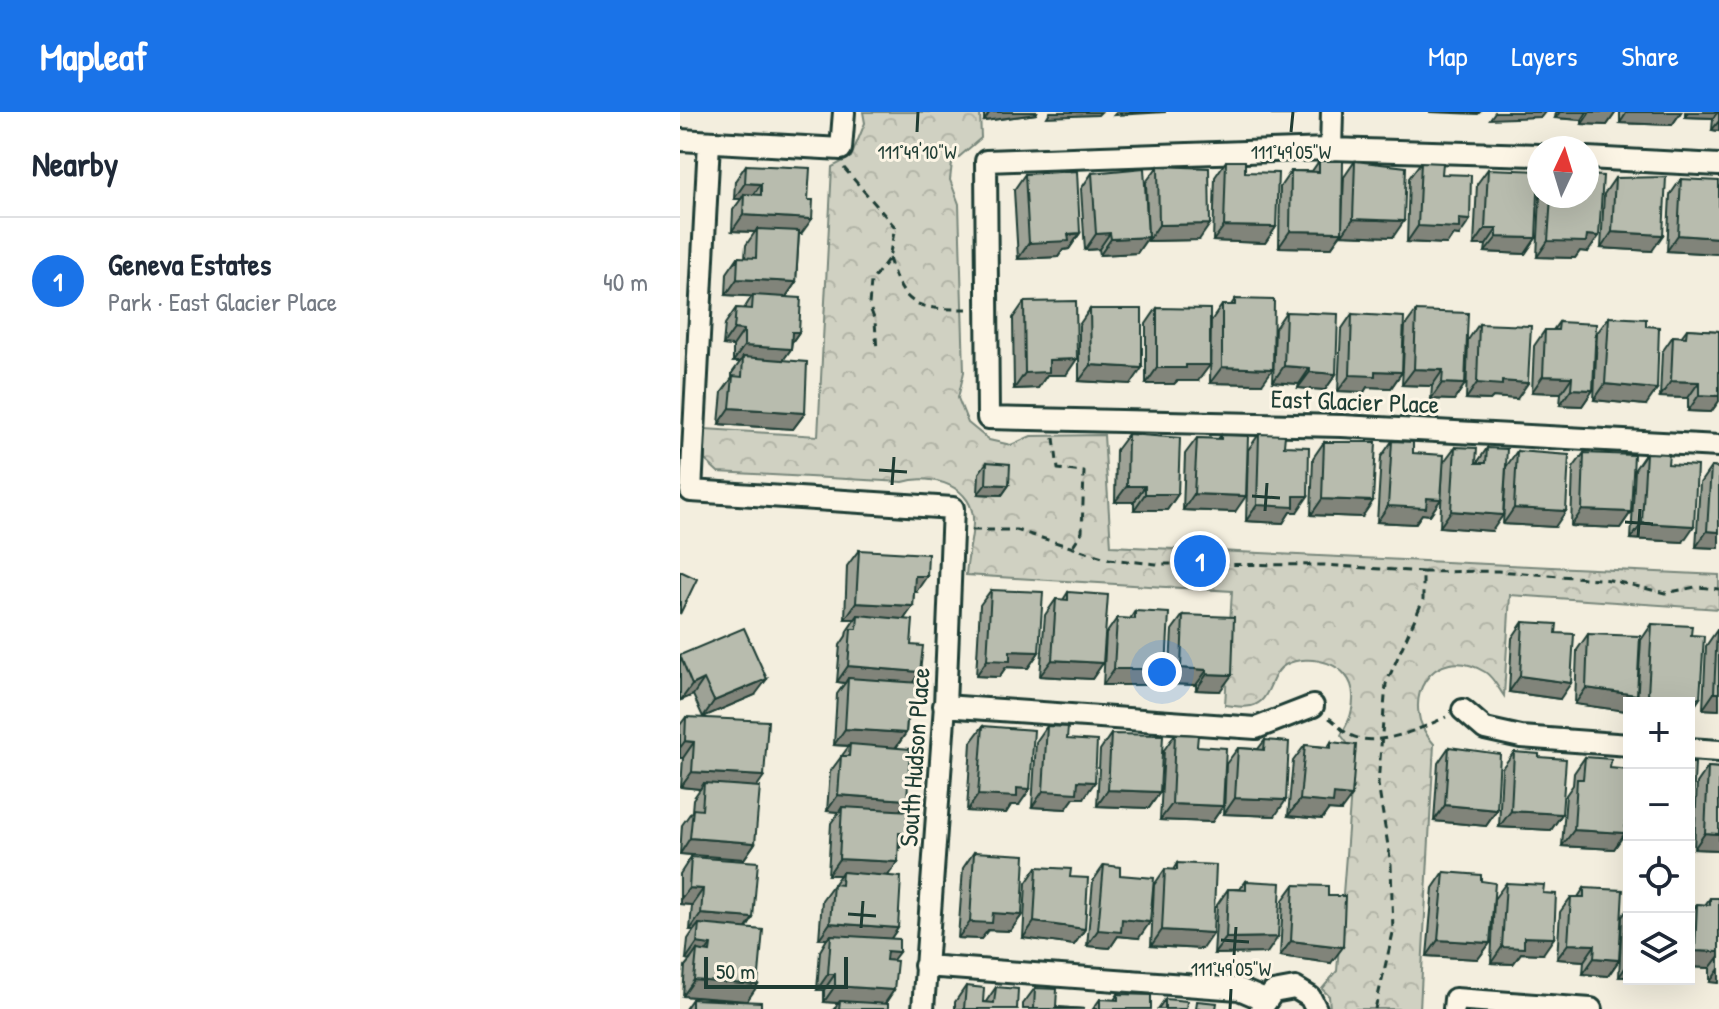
<!DOCTYPE html>
<html lang="en">
<head>
<meta charset="utf-8">
<style>
	:root { --surface:#fff; --page:#f6f6f7; --text:#1f2937; --muted:#747a83; --line:#e0e1e3; --accent:#1a73e8 }
	body { margin:0; font-family:"Patrick Hand",sans-serif; background:var(--page); color:var(--text) }
	.controls { position:absolute; right:24px; bottom:24px; display:grid; overflow:hidden; border-radius:0px; box-shadow:0 8px 32px #0002 }
	.controls button { width:72px; height:72px; display:grid; place-items:center; padding:0; border:0; border-bottom:2px solid var(--line); background:var(--surface); color:var(--text); font:40px sans-serif }
	.compass { position:absolute; left:847px; top:24px; width:72px; height:72px; border-radius:50%; background:var(--surface); box-shadow:0 8px 32px #0002; rotate:4deg }
	.scale { position:absolute; left:24px; bottom:20px; width:144px; box-sizing:border-box; padding-left:8px; border:4px solid #1f3d34; border-top:0; font-size:22px; line-height:28px; white-space:nowrap; color:#1f3d34; -webkit-text-stroke:6px #fcf5e5; paint-order:stroke }
	.you { position:absolute; left:482px; top:560px; width:28px; height:28px; margin:-20px; border:6px solid #fff; border-radius:50%; background:#1a73e8; box-shadow:0 0 0 12px #1a73e833 }
	.badge { display:grid; place-items:center; width:52px; height:52px; border-radius:50%; background:var(--accent); color:#fff; font-size:26px; font-weight:700 }
	.pin { position:absolute; translate:-50% -50%; border:4px solid #fff; box-shadow:0 2px 8px #0006 }
	.list { margin:0; padding:0; list-style:none }
	h2 { display:flex; justify-content:space-between; align-items:center; height:104px; margin:0; padding:0 32px; font-size:34px }
	h2 small { font-size:26px; font-weight:400; color:var(--muted) }
	.list li { display:grid; grid-template-columns:52px 1fr auto; gap:24px; align-items:center; box-sizing:border-box; height:128px; padding:0 32px; border-top:2px solid var(--line) }
	.list b { display:block; font-size:30px; white-space:nowrap }
	.list p { margin:0; font-size:26px; white-space:nowrap; color:var(--muted) }
	.list em { font-size:26px; font-style:normal; color:var(--muted) }
	.icon { flex:none; width:44px; height:44px; fill:none; stroke:currentColor; stroke-width:2; stroke-linecap:round; stroke-linejoin:round }
	.map { position:relative; flex:none; width:1039px; height:897px; overflow:hidden }
	header { display:flex; align-items:center; gap:48px; box-sizing:border-box; height:112px; padding:0 40px; background:var(--accent); color:#fff }
	header strong { font-size:38px }
	nav { display:flex; gap:44px; margin-inline-start:auto; font-size:28px }
	main { display:flex }
	aside { flex:1; background:var(--surface) }
	.map>svg:first-child { display:block }
	.park { fill:url(#park-crowns); stroke:#78877b; stroke-width:2 }
	.lines { fill:none; stroke-linecap:round; stroke-linejoin:round }
	.minor-casing { stroke:#1f3d34; stroke-width:26 }
	.path { stroke:#1f3d34; stroke-width:3; stroke-dasharray:8 6; stroke-linecap:butt }
	.minor { stroke:#fcf5e5; stroke-width:20 }
	.wall { fill:#9ea296; stroke:#1f3d34; stroke-width:2 }
	.shaded-wall { fill:#81847a; stroke:#1f3d34; stroke-width:2 }
	.building { fill:#b8bcae; stroke:#1f3d34; stroke-width:2 }
	.ticks { fill:none; stroke:#1f3d34; stroke-width:3 }
	.labels { text-anchor:middle; dominant-baseline:central; stroke-width:6; stroke-linejoin:round; paint-order:stroke }
	.street-label { font-size:26px; fill:#1f3d34; stroke:#fcf5e5 }
	.ticks-label { font-size:20px; text-anchor:middle; fill:#1f3d34; stroke:#fcf5e5; stroke-width:6; stroke-linejoin:round; paint-order:stroke }
</style>
</head>
<body>
<header>
<strong>Mapleaf</strong>
<nav><a>Map</a><a>Layers</a><a>Share</a></nav>
</header>
<main>
<aside>
<h2>Nearby<small></small></h2>
<ul class="list">
<li><span class="badge">1</span><div><b>Geneva Estates</b><p>Park · East Glacier Place</p></div><em>40 m</em></li>
</ul>
</aside>
<div class="map">
<svg width="1039" height="897" viewBox="0 0 1039 897">
	<defs>
		<pattern id="park-crowns" width="20" height="18" patternUnits="userSpaceOnUse" patternTransform="scale(2)"><rect width="20" height="18" fill="#d0d1c2"/><path d="M2 6a3 3 0 1 1 6 0M12 15a3 3 0 1 1 6 0" fill="none" stroke="#b2b4a7"/></pattern>
	</defs>
	<rect width="100%" height="100%" fill="#f3eede"/>
	<filter id="ink" filterUnits="userSpaceOnUse"><feTurbulence type="fractalNoise" baseFrequency=".0125" numOctaves="2"/><feDisplacementMap in="SourceGraphic" scale="16" xChannelSelector="R" yChannelSelector="G"/><feConvolveMatrix kernelMatrix="1 2 1 2 8 2 1 2 1" color-interpolation-filters="sRGB"/></filter>
	<g filter="url(#ink)">
		<path class="park" d="M183 0H300L301 26 272 51 270 68 279 92 284 260 278 286 288 311 309 328 331 333 351 324 424 323 431 434 1039 463V497L830 483 824 584C819 577 813 565 805 560 753 528 715 591 754 632L740 897H650L649 884 642 877 657 859 674 640 661 623C669 609 674 599 673 583 672 551 629 540 605 553 592 560 591 580 581 589 571 598 557 594 545 593L552 479 286 463C287 446 292 429 293 412 296 374 251 361 223 370L38 360 25 348V317L138 324 152 55 171 45 185 11Z"/>
		<g class="lines">
			<g class="minor-casing">
				<path id="minor" d="M0 28 161 37 164 0
					M29 30 11 379 273 396 265 593 243 897
					M651 38 652 0
					M859 43 649 37 306 49 308 306 662 314 1039 334
					M907 46 1039 53
					M264 594 576 616 633 594
					M783 598 805 617 841 625 949 633
					M1009 637 1039 639
					M245 854 559 877 585 888
					M581 897 593 880 615 876 630 885 636 897
					M774 897 775 887 911 897"/>
			</g>
			<path class="path" d="M164 56 215 115 209 146 191 170 189 193 195 209 197 239
				M209 146C224 197 238 197 287 197
				M374 326 378 357 404 360 402 420 392 435
				M292 418H336L429 447 476 452 645 453 743 460
				M649 606C656 610 662 619 668 622 695 638 742 616 766 605
				M695 897 713 821 711 752 698 672 706 572 743 488V460L818 459 930 468 985 481 1016 475 1039 477"/>
			<use href="#minor" class="minor"/>
		</g>
		<path class="wall" d="M304 0H357L356 2 304 9Z
			M876 0H936L927 13 902 12V8L875 6Z
			M940 0H1001L992 13 940 11Z
			M1005 0H1039V19L1032 18 1033 6 1005 5Z
			M546 49 565 60 596 115 585 131 533 129 535 65Z
			M639 49 662 112 664 65 675 49 713 125 662 123V121L651 136 599 135 600 75 611 59H632Z
			M741 50 762 62 779 124 773 123 767 132 727 130 729 66Z
			M66 53 121 122H119L116 170 106 185 119 220 112 230 111 237 103 248 125 301 113 317 39 312 42 280 52 266V261L60 250H53V234L43 233 45 212 56 196 64 197 72 184 46 183 47 161 58 145 65 146 66 133 75 120 52 119 53 98 61 87H54L55 69Z
			M478 54 519 128 468 129 466 70Z
			M808 57 856 126 845 142 805 140 806 133H794L797 72Z
			M412 61 468 125 457 141 420 143 419 137 405 138 401 77Z
			M345 62 400 121 389 137 383 138 378 145 338 147 334 78Z
			M935 66 972 139 921 136 924 82Z
			M1001 67 1039 142 987 139 990 83Z
			M860 84H907L908 140 900 139 895 146 857 145Z
			M555 187 582 272 530 271 531 209 542 193H551Z
			M344 190 386 263H367L358 276 334 277 333 206Z
			M477 196 518 269H497L494 272H466V212Z
			M410 197 451 272 399 269V213Z
			M736 199 785 272 774 288 751 287 752 274 722 273 725 214Z
			M606 200 656 262 645 278 618 276 619 272 593 270 595 216Z
			M672 202 722 260 711 276 687 275 684 280 658 279 661 218Z
			M929 205 966 293 914 288 917 221Z
			M879 210 913 278 902 294 880 293 881 281 852 280 854 234 865 218H873Z
			M799 212 837 287 813 285 810 288 786 287 788 228Z
			M1007 217 1039 219V289L1031 300 1008 299V286L980 285 982 240 993 224 1001 225Z
			M448 322 498 382 487 398H454V390H435L436 338Z
			M579 322 604 334 617 400H610L603 411 566 409 568 338Z
			M541 323 555 400 503 398 505 342 517 326 538 327Z
			M712 329 733 341 761 387 750 403 742 402 735 412 697 410 701 345Z
			M644 330 682 405 631 403 633 346Z
			M775 335 797 351 807 336 812 419 760 415 763 351Z
			M837 339 875 415 823 412 826 355Z
			M904 341 951 400 940 416 891 414 893 356Z
			M966 341 1003 430 951 427 955 357Z
			M307 350 329 373 322 383 298 382 299 361Z
			M1031 355 1039 356V436L1016 435 1020 371Z
			M179 438 236 480H234L233 494 224 507 231 533 240 560 234 570 239 593 227 609 226 621 216 636 227 688 220 698 219 737 208 764 218 816 211 826 214 878 205 892 208 897H154L158 891 144 890V878H137L140 839 147 827H139L142 788 160 763H148L151 711 159 700 147 699 150 660 169 634 154 633 157 582 165 571 157 570 160 533 166 524 167 519 175 507H165L167 454Z
			M311 478 359 540 348 556 326 555 319 565 296 564 300 493Z
			M388 480 423 551 412 567 360 564 365 503 376 487 383 488Z
			M455 499 475 573H423L426 522 437 506 450 507Z
			M503 503 540 579 516 578V573L489 572 492 518Z
			M843 510 876 521 880 587 829 580 832 526Z
			M972 512 1011 523 1020 586 1009 602V591H957L961 528Z
			M1037 518H1039V598L1023 597 1026 534Z
			M908 522 949 591V595L946 599 895 592 897 538Z
			M0 543 75 583 23 605 13 583 1 588 0 587Z
			M6 605 76 675 75 731 64 747 0 742 2 713 12 699 13 687 20 677 1 675 3 646H0V613Z
			M303 614 339 693H331L326 701 287 699 291 630Z
			M367 614 387 627 404 686H394L386 697 352 695 356 630Z
			M431 622 480 680 469 696 417 694 420 638Z
			M495 622 517 634 543 694 532 710 480 708 484 638Z
			M585 628 595 704 544 702 546 652 558 636 578 637Z
			M651 630 661 699 648 698 642 707 608 704 613 649 625 633 648 635Z
			M769 635 817 698 806 714 754 709 758 651Z
			M834 640 859 645 882 702 871 718 819 715 822 656Z
			M905 645 945 721 934 737 882 734 886 683 893 673 894 661Z
			M1028 655 1039 656V738L1014 737 1017 671Z
			M294 740 342 803 330 819 308 818 301 827 278 826 283 756Z
			M11 745 73 806 67 816V889L3 884 5 854 10 848 6 847 8 827 14 818H10L12 793 0 792V762Z
			M497 751 522 837 471 834 474 773 485 757 493 758Z
			M424 753 440 763 459 826 438 824 430 836 407 834 413 769Z
			M357 755 390 765 405 817 394 833 343 826 346 771Z
			M764 760 801 769 810 831 798 847 747 844 753 776Z
			M566 769 587 841 534 842 537 793 548 777H560Z
			M826 771 863 842 841 841 833 852 811 851 814 787Z
			M614 773 648 784 651 851 600 844 603 788Z
			M904 776 939 848 928 864 903 862 904 849 877 847 880 800 891 785H898Z
			M1030 786H1039V871L1030 870V856L1009 855V804L1017 792 1025 793Z
			M949 795V865H939L942 805Z
			M286 874 305 891 316 875 337 897H275V890Z
			M355 876 376 895 405 897H343V892Z
			M438 882 471 897H413L420 887 434 888Z
			M12 887 81 897H5Z
			M485 887V897H478Z"/>
		<path class="shaded-wall" d="M310 0H357L356 2 304 9Z
			M370 0H421L418 3 367 5Z
			M437 0H486L434 3Z
			M594 0H617L615 3H592Z
			M749 0H800L798 2Z
			M815 0H865L861 5 810 7Z
			M880 0H907L902 8 875 6Z
			M910 0H936L927 13 902 12Z
			M947 0H1001L992 13 940 11Z
			M1008 0H1038L1033 6 1005 5Z
			M1039 9V19L1032 18Z
			M65 71 81 72 70 88 64 82 61 87H54Z
			M63 103 132 107 121 122 77 120V117L75 120 52 119Z
			M673 107 724 109 713 125 662 123Z
			M779 107 790 108 779 124 773 123 767 132 727 130 738 114Z
			M530 112 519 128 468 129 479 113Z
			M544 114 596 115 585 131 533 129Z
			M805 117H817L806 133H794Z
			M610 119 662 120 651 136 599 135Z
			M932 120 983 123 972 139 921 136Z
			M400 121 389 137 383 138 378 145 338 147 349 131Z
			M430 121 419 137 405 138 416 122Z
			M907 123 919 124 908 140 900 139 895 146 857 145 868 129Z
			M998 123 1039 126V142L987 139Z
			M468 125 457 141 420 143 431 127Z
			M817 125 856 126 845 142 805 140Z
			M57 167 116 170 105 186 46 183Z
			M54 217 64 218 53 234 43 233Z
			M112 220H119L108 236Z
			M64 234 111 237 100 253 63 245 60 250H53Z
			M397 247 386 263H367L358 276 334 277 345 261 369 248Z
			M411 253 462 256 451 272 399 269Z
			M506 253H530L518 269H497L494 272H466L477 256Z
			M604 254 630 256 619 272 593 270Z
			M542 255 593 257 582 272 530 271Z
			M734 257 763 258 752 274 722 273Z
			M695 259 722 260 711 276 687 275 684 280 658 279 670 263Z
			M630 260 656 262 645 278 618 276Z
			M863 264 892 265 881 281 852 280Z
			M822 269 848 271 837 287 813 285 810 288 786 287 797 271Z
			M991 269 1019 270 1008 286 980 285Z
			M762 271 785 272 774 288 751 287Z
			M925 272 977 277 966 293 914 288Z
			M891 277 913 278 902 294 880 293Z
			M1019 283 1039 284V289L1031 300 1008 299Z
			M50 296 125 301 113 317 39 312Z
			M306 372 329 373 322 383 298 382Z
			M447 374H465L454 390H435Z
			M465 382H498L487 398H454Z
			M514 382 566 384 555 400 503 398Z
			M614 384H628L617 400H610L603 411 566 409 577 393Z
			M747 386 761 387 750 403 742 402 735 412 697 410 708 394Z
			M642 387 693 389 682 405 631 403Z
			M834 396 886 399 875 415 823 412Z
			M902 398 951 400 940 416 891 414Z
			M771 399 823 403 812 419 760 415Z
			M962 411 1014 414 1003 430 951 427Z
			M1027 419 1039 420V436L1016 435Z
			M235 464H247L236 480H224Z
			M176 491 233 494 222 510 178 503 175 507H165Z
			M330 539 359 540 348 556 326 555 319 565 296 564 307 548Z
			M372 548 423 551 412 567 360 564Z
			M168 554 240 560 229 576 168 566 165 571 157 570Z
			M501 556 527 558 516 573 489 572Z
			M434 557H486L475 573H423Z
			M527 562 552 563 540 579 516 578Z
			M840 564 891 571 880 587 829 580Z
			M24 567 13 583 1 588 12 573Z
			M87 567 75 583 23 605 34 589Z
			M906 576 957 583 952 591H949V595L946 599 895 592Z
			M1034 581H1039V598L1023 597Z
			M968 583 1020 586 1009 602V591H962Z
			M228 592 239 593 228 609 217 608Z
			M165 617 226 621 215 636 154 633Z
			M5 629 14 630 3 646H0V636Z
			M12 660 84 664 73 680 24 671 20 677 1 675Z
			M398 669 415 670 404 686H394L386 697 352 695 363 679Z
			M337 676 350 677 339 693H331L326 701 287 699 298 683Z
			M428 678 480 680 469 696 417 694Z
			M654 682 672 684 661 699 648 698 642 707 608 704 620 688Z
			M158 683 227 688 216 704 162 695 159 700 147 699Z
			M555 686 606 688 595 704 544 702Z
			M492 692 543 694 532 710 480 708Z
			M765 693 817 698 806 714 754 709Z
			M831 699 882 702 871 718 819 715Z
			M894 718 945 721 934 737 882 734Z
			M219 721H230L219 737 208 736Z
			M1025 721 1039 722V738L1014 737Z
			M10 726 75 731 64 747 0 742Z
			M159 747 218 750 206 766 162 760 160 763H148Z
			M9 776 23 777 12 793 0 792V788Z
			M313 801 342 803 330 819 308 818 301 827 278 826 290 810Z
			M21 802 73 806 62 822 19 812 14 818H10Z
			M442 807 470 810 459 826 438 824 430 836 407 834 418 818Z
			M354 810 405 817 394 833 343 826Z
			M150 811 218 816 207 832 151 823 147 827H139Z
			M482 818 533 821 522 837 471 834Z
			M598 825 587 841 534 842 546 826Z
			M844 825 874 826 863 842 841 841 833 852 811 851 822 835Z
			M758 828 810 831 798 847 747 844Z
			M611 829 663 835 651 851 600 844Z
			M17 831 31 833 20 849 17 838 10 848 6 847Z
			M888 832 915 833 904 849 877 847Z
			M207 839 219 840 207 856 196 855Z
			M1015 839 1039 840V844L1030 856 1009 855V848Z
			M914 846 939 848 928 864 903 862Z
			M949 850V865H939Z
			M1039 857V871L1030 870Z
			M148 862H155L144 878H137Z
			M14 868 78 873 67 889 3 884Z
			M155 874 214 878 203 894 160 889 158 891 144 890Z"/>
		<path class="building" d="M546 49H565V60L598 61 596 115 544 114Z
			M639 49H663L662 120 610 119 611 59 639 60Z
			M675 49 726 55 724 109 673 107Z
			M741 50 763 51 762 62 791 63 790 108 779 107V116L738 114Z
			M66 53 130 56 128 88H133L132 107 63 103 64 82 81 83V72L65 71Z
			M478 54 529 56 530 112 479 113Z
			M464 56 468 125 431 127 430 121 416 122 412 61Z
			M808 57 859 59 856 126 817 125V117H805Z
			M397 59 400 121 388 122 389 129 349 131 345 62Z
			M907 63 923 64 919 124 907 123 906 130 868 129 871 84H907Z
			M986 65 983 123 932 120 935 66Z
			M1001 67 1039 69V126L998 123Z
			M77 117 119 119 116 170 57 167 58 145 76 146Z
			M73 183 121 186 119 220H112L111 237 64 234V218L54 217 56 196 72 197Z
			M555 187 594 188 593 257 542 255V193H555Z
			M396 189 397 247 369 248V260L345 261 344 190Z
			M477 196 530 197V253H506V256H477Z
			M410 197H462V256L411 253Z
			M736 199 788 201 785 272 762 271 763 258 734 257Z
			M606 200 658 202 656 262 630 260V256L604 254Z
			M672 202 724 205 722 260 695 259V264L670 263Z
			M929 205 966 207V214L979 215 977 277 925 272Z
			M879 210 916 212 913 278 891 277 892 265 863 264 865 218H878Z
			M799 212 851 214 848 271 822 269V273L797 271Z
			M1007 217 1039 219V284L1019 283V270L991 269 993 224 1006 225Z
			M63 245 127 250 125 301 50 296 53 264 62 265Z
			M448 322 500 326 498 382H465V374H447Z
			M579 322 605 323 604 334 629 335 628 384H614V395L577 393Z
			M541 323 568 324 566 384 514 382 517 326 541 327Z
			M712 329 733 330V341L764 343 761 387 747 386 746 396 708 394Z
			M644 330H696L693 389 642 387Z
			M775 335 797 336 796 351H806L807 336 827 337 823 403 771 399Z
			M837 339 889 343 886 399 834 396Z
			M904 341 954 343 951 400 902 398Z
			M966 341 989 342 988 352 1017 354 1014 414 962 411Z
			M307 350 330 352 329 373 306 372Z
			M1031 355 1039 356V420L1027 419Z
			M179 438 248 442 247 464H235L233 494 176 491Z
			M0 459 17 467 0 502Z
			M311 478 363 480 359 540 330 539V549L307 548Z
			M388 480 428 483 423 551 372 548 376 487 388 488Z
			M455 499 489 501 486 557H434L437 506 455 507Z
			M178 503 233 508 231 533 243 534 240 560 168 554 171 517H177Z
			M503 503 554 505 552 563 527 562V558L501 556Z
			M843 510 877 512 876 521 894 522 891 571 840 564Z
			M972 512 1012 514 1011 523 1024 524 1020 586 968 583Z
			M64 516 87 567 34 589 24 567 12 573 0 543Z
			M1037 518H1039V581H1034Z
			M908 522 960 524 957 583 906 576Z
			M168 566 240 571 239 593 228 592 226 621 165 617Z
			M6 605 88 609 84 664 12 660 14 630 5 629Z
			M303 614 354 618 350 677 337 676V685L298 683Z
			M367 614 388 615 387 627 417 629 415 670 398 669 397 681 363 679Z
			M431 622 483 623 480 680 428 678Z
			M495 622 518 623 517 634 546 636 543 694 492 692Z
			M585 628 609 630 606 688 555 686 558 636 584 638Z
			M651 630 676 633 672 684 654 682 653 691 620 688 625 633 651 636Z
			M170 632 230 637 227 688 158 683 161 644H169Z
			M769 635 820 642 817 698 765 693Z
			M834 640 859 642V645L886 647 882 702 831 699Z
			M905 645 931 647 930 656 949 658 945 721 894 718 897 667H903Z
			M1009 651H1015L1012 710H1009Z
			M1028 655 1039 656V722L1025 721Z
			M24 671 80 675 75 731 10 726 13 697 22 698Z
			M162 695 231 699 230 721H219L218 750 159 747Z
			M294 740 345 743 342 803 313 801 312 811 290 810Z
			M11 745 78 750 73 806 21 802 23 777 9 776Z
			M497 751 536 753 533 821 482 818 485 757 497 758Z
			M424 753 440 755V763L474 766 470 810 442 807 441 820 418 818Z
			M357 755 391 757 390 765 408 766 405 817 354 810Z
			M162 760 221 765 218 816 150 811 153 772 161 773Z
			M764 760 801 763V769L815 771 810 831 758 828Z
			M566 769 601 771 598 825 546 826 548 777 566 778Z
			M826 771 864 773 863 781 876 782 874 826 844 825V836L822 835Z
			M614 773 648 774V784H665L663 835 611 829Z
			M904 776 943 778 939 848 914 846 915 833 888 832 891 785H904Z
			M1030 786H1039V840L1015 839 1017 792 1030 793Z
			M19 812 83 818 78 873 14 868 17 838 30 840 31 833 17 831Z
			M151 823 219 827V840L207 839 206 848 217 849 214 878 155 874V862H148Z
			M286 874 304 876 303 890 314 891 316 875 338 877 337 897H284Z
			M355 876 377 877 376 895 405 897H354Z
			M438 882 471 883V897H420V887L438 888Z
			M12 887 81 890V897H12Z
			M485 887 507 889 506 897H485Z
			M160 889 208 892V897H159Z
			M517 889 537 891 536 897H516Z"/>
	</g>
	<path class="ticks" d="M237 20 238 0M611 20 613 0M199 358 227 360M212 373 214 345M572 384 600 386M585 399 587 371M945 410 973 412M958 425 960 397M168 802 196 804M181 816 183 789M541 828 569 830M554 843 556 815M550 897 551 877"/>
	<g class="labels">
		<g class="street-label">
			<text transform="translate(675 289) rotate(2)">East Glacier Place</text>
			<text transform="translate(234 645) rotate(-86)">South Hudson Place</text>
		</g>
	</g>
	<g class="ticks-label">
		<text x="237" y="47">111°49'10"W</text>
		<text x="611" y="47">111°49'05"W</text>
		<text x="551" y="864">111°49'05"W</text>
	</g>
</svg>
<div class="controls">
<button>+</button>
<button>−</button>
<button><svg class="icon" aria-label="locate" viewBox="0 0 24 24"><circle cx="12" cy="12" r="6"/><path d="M12 2v4M12 18v4M2 12h4M18 12h4"/></svg></button>
<button><svg class="icon" aria-label="layers" viewBox="0 0 24 24"><path d="M12 4l9 5-9 5-9-5zM3 14l9 5 9-5"/></svg></button>
</div>
<svg class="compass" viewBox="-18 -18 36 36"><path d="M0-13l5 13h-10z" fill="#e53935"/><path d="M0 13l5-13h-10z" fill="#747a83"/></svg>
<div class="scale">50 m</div>
<div class="you"></div>
<div class="pin badge" style="left:520px;top:449px">1</div>
</div>
</main>
</body>
</html>
